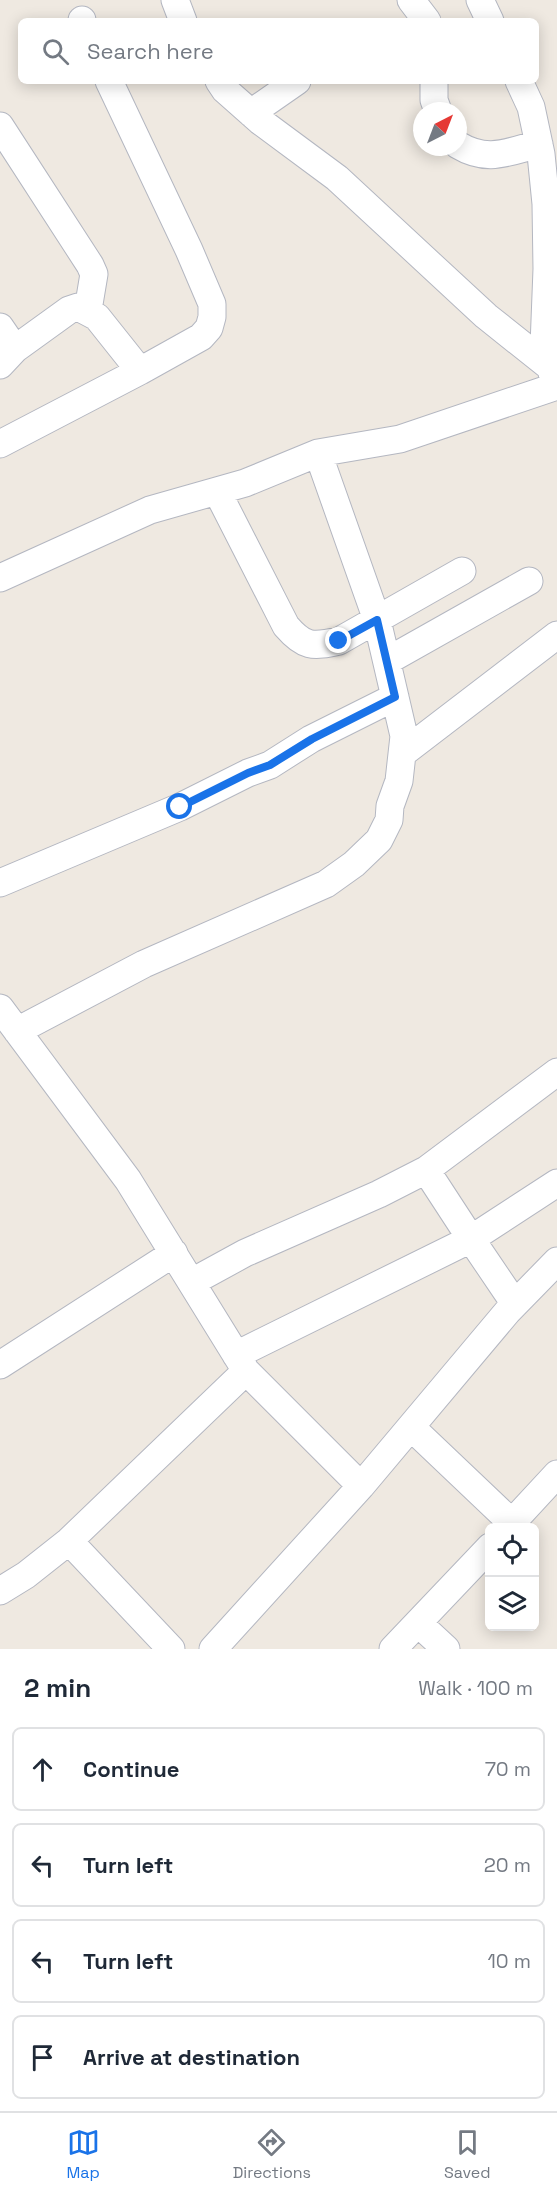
<!DOCTYPE html>
<html lang="en">
<head>
<meta charset="utf-8">
<style>
	:root { --surface:#fff; --page:#f2f2f3; --text:#1f2937; --muted:#747a83; --line:#e0e1e3; --accent:#1a73e8 }
	body { margin:0; font-family:"Space Grotesk",sans-serif; background:var(--page); color:var(--text) }
	.controls { position:absolute; right:18px; bottom:18px; display:grid; overflow:hidden; border-radius:9px; box-shadow:0 3px 15px #0003 }
	.controls button { width:54px; height:54px; display:grid; place-items:center; padding:0; border:0; border-bottom:2px solid var(--line); background:var(--surface); color:var(--text); font:30px sans-serif }
	.compass { position:absolute; left:413px; top:102px; width:54px; height:54px; border-radius:50%; background:var(--surface); box-shadow:0 3px 15px #0003; rotate:42deg }
	.stop { position:absolute; width:18px; height:18px; margin:-14px; border:4px solid #1a73e8; border-radius:50%; background:#fff }
	.stop.end { background:#1a73e8; border-color:#fff; box-shadow:0 2px 6px #0008 }
	.list { margin:0; padding:0; list-style:none }
	h2 { display:flex; justify-content:space-between; align-items:center; height:78px; margin:0; padding:0 24px; font-size:26px }
	h2 small { font-size:20px; font-weight:400; color:var(--muted) }
	.list li { display:grid; grid-template-columns:39px 1fr auto; gap:18px; align-items:center; box-sizing:border-box; height:84px; margin:0 12px 12px; padding:0 12px; border:2px solid var(--line); border-radius:9px }
	.list b { display:block; font-size:22px; white-space:nowrap }
	.list em { font-size:20px; font-style:normal; color:var(--muted) }
	.icon { flex:none; width:33px; height:33px; fill:none; stroke:currentColor; stroke-width:2; stroke-linecap:round; stroke-linejoin:round }
	.map { position:relative; flex:none; width:557px; height:1649px; overflow:hidden }
	.search { position:absolute; background:var(--surface); box-shadow:0 3px 15px #0003; left:18px; right:18px; top:18px; height:66px; display:flex; align-items:center; gap:15px; box-sizing:border-box; padding:0 21px; border-radius:9px; color:var(--muted); font-size:22px }
	.sheet { height:462px; background:var(--surface) }
	nav { display:flex; justify-content:space-around; align-items:center; box-sizing:border-box; height:84px; border-top:2px solid var(--line); background:var(--surface); font-size:16px; color:var(--muted) }
	nav a { display:grid; justify-items:center; gap:3px }
	nav .on { color:var(--accent) }
	.map>svg:first-child { display:block }
	.lines { fill:none; stroke-linecap:round; stroke-linejoin:round }
	.minor-casing { stroke:#b4b7c1; stroke-width:29 }
	.minor { stroke:#fff; stroke-width:27 }
	.route { stroke:#1a73e8; stroke-width:8 }
</style>
</head>
<body>
<div class="map">
<svg width="557" height="1649" viewBox="0 0 557 1649">
	<rect width="100%" height="100%" fill="#efe9e1"/>
	<g class="lines">
		<g class="minor-casing">
			<path id="minor" d="M175 0 183 21
				M411 0 427 21
				M480 0 490 21
				M82 20V21
				M219 81 225 90 260 121 337 178 486 316 550 367
				M434 81V100L438 111
				M519 81 531 107 541 154 546 204 547 269 544 346 552 373
				M251 113 297 81
				M0 126 90 265 94 274 88 310
				M458 145C488 163 507 152 539 144
				M0 327 15 349 0 365
				M15 349 69 310 78 307 97 317 140 371
				M0 444 140 371 201 337 209 328 212 317V304L189 250 109 81
				M217 491 286 626C304 647 312 647 339 641L462 571
				M0 578 150 510 245 483 318 453 400 439 557 386
				M387 661 529 581
				M403 753 557 635
				M0 883 180 807 248 773 270 765 311 739 395 697
				M0 1008 128 1180 246 1371 361 1486
				M17 1031 144 964 326 884 354 864 379 840 389 820 390 806 399 781 404 736 377 620 318 453
				M426 1170 471 1239 557 1183
				M192 1282 245 1253 379 1194 426 1170 557 1072
				M236 1355 471 1239 515 1304
				M0 1365 174 1253
				M411 1427 512 1523
				M507 1528 557 1474
				M69 1541 171 1649
				M0 1591 26 1575 69 1541 246 1371
				M418 1623 446 1649
				M213 1649 361 1486 508 1311 557 1261
				M393 1649 490 1547"/>
		</g>
		<use href="#minor" class="minor"/>
	</g>
	<g class="lines">
		<path class="route" d="M180 807 248 773 270 765 312 739 395 697 377 620 339 641"/>
	</g>
</svg>
<div class="controls">
<button><svg class="icon" aria-label="locate" viewBox="0 0 24 24"><circle cx="12" cy="12" r="6"/><path d="M12 2v4M12 18v4M2 12h4M18 12h4"/></svg></button>
<button><svg class="icon" aria-label="layers" viewBox="0 0 24 24"><path d="M12 4l9 5-9 5-9-5zM3 14l9 5 9-5"/></svg></button>
</div>
<svg class="compass" viewBox="-18 -18 36 36"><path d="M0-13l5 13h-10z" fill="#e53935"/><path d="M0 13l5-13h-10z" fill="#747a83"/></svg>
<div class="stop" style="left:180px;top:807px"></div>
<div class="stop end" style="left:339px;top:641px"></div>
<div class="search"><svg class="icon" aria-label="search" viewBox="0 0 24 24"><circle cx="10" cy="10" r="6"/><path d="M15 15l6 6"/></svg>Search here</div>
</div>
<section class="sheet">
<h2>2 min<small>Walk · 100 m</small></h2>
<ul class="list">
<li><svg class="icon" aria-label="ahead" viewBox="0 0 24 24"><path d="M12 20V5M6 11l6-6 6 6"/></svg><div><b>Continue</b></div><em>70 m</em></li>
<li><svg class="icon" aria-label="left" viewBox="0 0 24 24"><path d="M17 20v-9H6M10 6l-5 5 5 5"/></svg><div><b>Turn left</b></div><em>20 m</em></li>
<li><svg class="icon" aria-label="left" viewBox="0 0 24 24"><path d="M17 20v-9H6M10 6l-5 5 5 5"/></svg><div><b>Turn left</b></div><em>10 m</em></li>
<li><svg class="icon" aria-label="arrive" viewBox="0 0 24 24"><path d="M6 21V4h12l-3 4 3 4H6"/></svg><div><b>Arrive at destination</b></div></li>
</ul>
</section>
<nav>
<a class="on"><svg class="icon" aria-label="map" viewBox="0 0 24 24"><path d="M3 6l6-2 6 2 6-2v14l-6 2-6-2-6 2zM9 4v14M15 6v14"/></svg>Map</a>
<a><svg class="icon" aria-label="directions" viewBox="0 0 24 24"><path d="M12 3l9 9-9 9-9-9zM9 14v-3h6M13 9l2 2-2 2"/></svg>Directions</a>
<a><svg class="icon" aria-label="saved" viewBox="0 0 24 24"><path d="M7 4h10v16l-5-4-5 4z"/></svg>Saved</a>
</nav>
</body>
</html>
